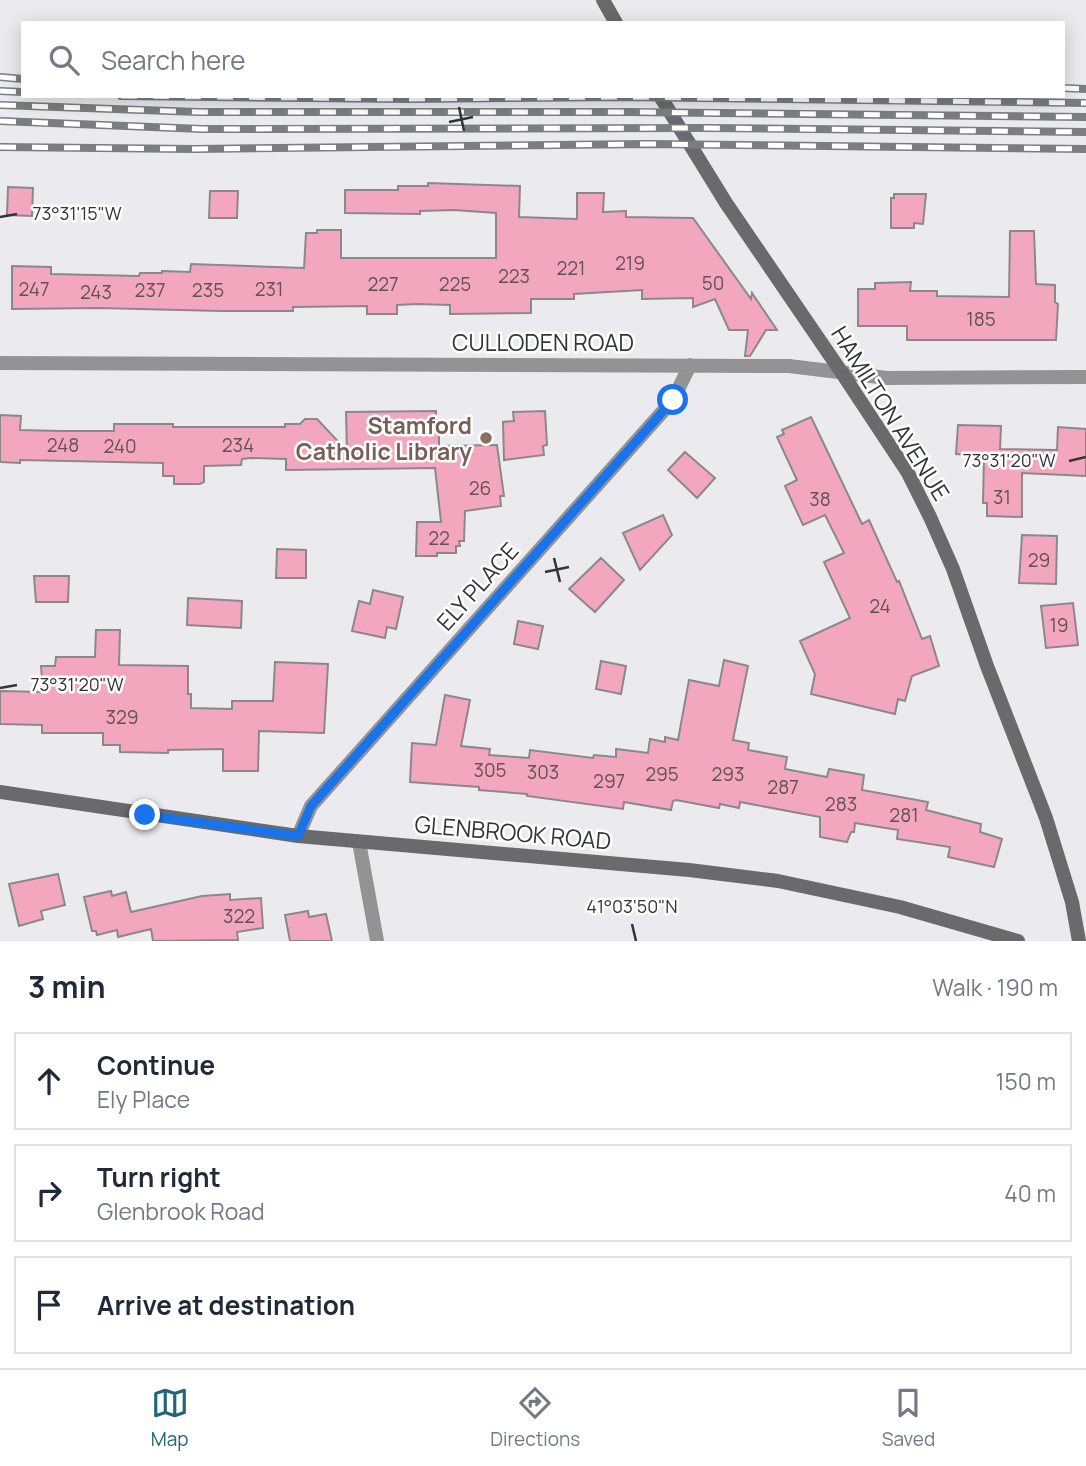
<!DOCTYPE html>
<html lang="en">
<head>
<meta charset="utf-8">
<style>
	:root { --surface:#fff; --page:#f6f6f7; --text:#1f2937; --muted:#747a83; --line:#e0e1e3; --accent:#216677 }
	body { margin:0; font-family:Manrope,sans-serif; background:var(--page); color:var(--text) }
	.stop { position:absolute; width:21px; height:21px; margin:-16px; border:5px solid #1a73e8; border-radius:50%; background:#fff }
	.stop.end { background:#1a73e8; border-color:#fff; box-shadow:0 2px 7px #0008 }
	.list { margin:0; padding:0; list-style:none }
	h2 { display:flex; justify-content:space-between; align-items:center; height:91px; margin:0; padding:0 28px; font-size:30px }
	h2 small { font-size:23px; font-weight:400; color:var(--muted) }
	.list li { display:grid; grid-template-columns:46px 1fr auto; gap:21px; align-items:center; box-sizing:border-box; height:98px; margin:0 14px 14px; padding:0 14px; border:2px solid var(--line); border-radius:0px }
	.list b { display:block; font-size:26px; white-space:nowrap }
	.list p { margin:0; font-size:23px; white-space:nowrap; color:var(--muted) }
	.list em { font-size:23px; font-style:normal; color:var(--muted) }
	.icon { flex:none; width:38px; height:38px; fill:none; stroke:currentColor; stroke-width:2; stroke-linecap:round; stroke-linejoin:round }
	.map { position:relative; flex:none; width:1086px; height:941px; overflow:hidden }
	.search { position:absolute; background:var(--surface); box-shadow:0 4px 18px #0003; left:21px; right:21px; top:21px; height:77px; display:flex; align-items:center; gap:18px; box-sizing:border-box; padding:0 24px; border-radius:0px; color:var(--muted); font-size:26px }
	.sheet { height:427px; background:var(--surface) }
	nav { display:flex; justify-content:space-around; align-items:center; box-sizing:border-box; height:98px; border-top:2px solid var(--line); background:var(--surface); font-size:19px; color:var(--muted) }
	nav a { display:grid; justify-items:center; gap:4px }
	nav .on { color:var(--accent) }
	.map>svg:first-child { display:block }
	.building { fill:#f3a7bf; stroke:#8c8889; stroke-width:2 }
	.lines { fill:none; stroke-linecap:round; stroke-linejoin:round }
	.street { stroke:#949394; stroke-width:14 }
	.secondary { stroke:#6a696b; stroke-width:14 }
	.rail-casing { stroke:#7c7d7f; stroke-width:8 }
	.rail { stroke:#fff; stroke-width:5; stroke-dasharray:16; stroke-linecap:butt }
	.route { stroke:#1a73e8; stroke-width:9 }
	.ticks { fill:none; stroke:#333435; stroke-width:2.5 }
	.education-dot { fill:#8d6e63; stroke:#fff; stroke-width:2.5 }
	.labels { text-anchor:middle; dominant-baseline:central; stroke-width:5; stroke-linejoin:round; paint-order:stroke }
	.number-label { font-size:19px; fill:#635158 }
	.street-label { font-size:23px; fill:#333435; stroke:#fff }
	.education-label { font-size:23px; font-weight:bold; fill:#785e54; stroke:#fff; text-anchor:end }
	.ticks-label { font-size:18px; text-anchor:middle; fill:#333435; stroke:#fff; stroke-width:5; stroke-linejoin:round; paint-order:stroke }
</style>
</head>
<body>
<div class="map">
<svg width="1086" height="941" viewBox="0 0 1086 941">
	<rect width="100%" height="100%" fill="#ebebef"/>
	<path class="building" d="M428 183 520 186 519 217 577 219V193H604L603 212 626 211V217L693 218 751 299 752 293 777 330H766L750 356H745L748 330H729L715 299 693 307V298L642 299V290L574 294V299H531V313L450 314V305L417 304 397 305V314H367V306L293 307V311H221L99 308 12 309V266L51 267V274L139 276 140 273H162V271L190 272 191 264 304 268 306 233H317V230H341V258H496V213L454 210 420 211V214L345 213V190H398V186H428Z
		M8 187 33 188 32 216 7 215Z
		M210 191H238L237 218H209Z
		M894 194H926L923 224 914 223V228H891V198H894Z
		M1010 231H1034L1036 284 1055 285V302L1058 304 1056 340H907V326H858V289H875V283L911 282 910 291H937V296L1009 297Z
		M436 411V420H439V446L497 445 504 496H500L501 506 465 511 464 541H459L460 546H456V553H437V556H416L417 522H441L435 468 286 470V459L251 458 242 459 241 465 204 466V482L200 484H174V476H163V463L20 460V463L0 462V415L21 416 20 430 61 431H114V424H173V427H285V424H300L305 419H317L347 451 346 412Z
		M545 411 547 445 543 446 544 455 504 460 503 422 514 421 513 412Z
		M811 417 862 524 869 520 897 582 899 581 922 639 930 636 939 666 912 676 905 701 898 699 895 714 811 694 815 674 800 641 850 618 824 562 844 553 825 515 803 525 785 486 797 480 777 437 784 434 782 430Z
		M958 425 1001 426 1000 449 1057 450 1058 427 1086 429V476L1022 473V517L987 516V503H983L984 456 956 454Z
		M685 452 715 478 697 498 668 470Z
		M663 515 672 535 640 570 623 533Z
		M1022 535 1057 536 1056 584 1019 583Z
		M277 549 306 550V578H276Z
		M601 558 624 580 595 612 569 589Z
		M34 576H69L68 602H36Z
		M373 590 403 597 396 629 387 627 385 638 352 631 359 601 370 604Z
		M188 598 242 601 241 628 187 625Z
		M1073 603 1078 645 1046 648 1041 606Z
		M518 621 543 626 538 649 514 644Z
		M96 630H120L119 665 188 666V694H191V708L232 709V701H273L275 662 328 664 324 733 259 731 258 771H223V749L168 750V753L120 752V745H103V733H42V725L0 724V691L43 692 41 666H55L56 657H95Z
		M724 660 748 666 733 740 749 743 748 750 787 757 785 769 827 777 829 769 864 775 862 790 928 802 926 810 981 824 980 832 1002 839 994 867 948 857 950 847 897 839 898 830 855 823 854 832H851L847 842 820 837V817L740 802 739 808 720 804 719 808 676 800 673 801 671 810 624 802 623 809 527 796V794L479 790V787L410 782 412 743 436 745 445 695 470 700 461 746 490 749 489 755 529 758 530 750 593 758 594 755 616 757V749L648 753 650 739 665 742V737L678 740 689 680 719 686Z
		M601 661 626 666 621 694 596 689Z
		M58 874 65 905 41 911 43 919 19 926 9 884Z
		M111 891 112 896 126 892 131 912 202 896 230 894V900L261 898 263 928 237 932 238 940 153 941 151 929 118 937 117 930 97 935 96 931H92L84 897Z
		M308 911 309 917 326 914 332 941H290L285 915Z"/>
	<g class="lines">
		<path class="street" d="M0 363 789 366 887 378 1086 377
			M298 836 311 806 673 400 690 365
			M359 842 377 941"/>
		<path class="secondary" d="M603 0 616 23
			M660 96 726 203 842 373 908 473 930 517 953 569 987 666 1046 818 1072 902 1079 941
			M0 792 298 836 689 870 778 881 900 907 1018 941"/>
		<g class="rail-casing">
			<path id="rail" d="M0 77 23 79
				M1063 88 1086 89
				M0 91 23 92
				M121 96 409 99 621 97 1086 103
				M0 105 199 112H629L1086 117
				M0 121 202 129 706 128 1086 132
				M0 147 195 149 648 144 1086 149"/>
		</g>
		<use href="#rail" class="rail"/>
	</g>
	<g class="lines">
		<path class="route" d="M145 815 298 836 311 806 673 400"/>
	</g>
	<path class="ticks" d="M459 107 464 131M449 122 473 117M0 217 17 214M1069 461 1086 457M554 558 560 582M545 572 569 567M0 688 17 685M632 924 636 941"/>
	<circle class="education-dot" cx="486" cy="438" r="7"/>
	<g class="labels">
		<g class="number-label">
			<text x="630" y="263">219</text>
			<text x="571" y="268">221</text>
			<text x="514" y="276">223</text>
			<text x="713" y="283">50</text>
			<text x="383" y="284">227</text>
			<text x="455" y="284">225</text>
			<text x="34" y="289">247</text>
			<text x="269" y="289">231</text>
			<text x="150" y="290">237</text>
			<text x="208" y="290">235</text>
			<text x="96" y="292">243</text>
			<text x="981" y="319">185</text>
			<text x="63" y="445">248</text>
			<text x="238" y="445">234</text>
			<text x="120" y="446">240</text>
			<text x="480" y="488">26</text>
			<text x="1002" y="497">31</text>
			<text x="820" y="499">38</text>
			<text x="439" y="538">22</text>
			<text x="1039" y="560">29</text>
			<text x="880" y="606">24</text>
			<text x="1059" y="625">19</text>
			<text x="122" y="717">329</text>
			<text x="490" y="770">305</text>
			<text x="543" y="772">303</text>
			<text x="662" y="774">295</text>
			<text x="728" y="774">293</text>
			<text x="609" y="781">297</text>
			<text x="783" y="787">287</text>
			<text x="841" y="804">283</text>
			<text x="904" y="815">281</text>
			<text x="239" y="916">322</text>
		</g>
		<g class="street-label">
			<text x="543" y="342">CULLODEN ROAD</text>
			<text transform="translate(891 413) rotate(58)">HAMILTON AVENUE</text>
			<text transform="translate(477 586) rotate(-48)">ELY PLACE</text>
			<text transform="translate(513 832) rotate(5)">GLENBROOK ROAD</text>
		</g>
		<g class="education-label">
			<text x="472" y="425">Stamford<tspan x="472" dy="26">Catholic Library</tspan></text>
		</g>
	</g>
	<g class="ticks-label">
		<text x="77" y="220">73°31'15"W</text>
		<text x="1009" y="467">73°31'20"W</text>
		<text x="77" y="691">73°31'20"W</text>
		<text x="632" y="913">41°03'50"N</text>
	</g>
</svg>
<div class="stop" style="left:673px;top:400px"></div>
<div class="stop end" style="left:145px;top:815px"></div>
<div class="search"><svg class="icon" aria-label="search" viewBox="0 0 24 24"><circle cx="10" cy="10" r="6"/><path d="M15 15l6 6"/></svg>Search here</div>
</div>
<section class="sheet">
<h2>3 min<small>Walk · 190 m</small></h2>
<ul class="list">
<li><svg class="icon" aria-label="ahead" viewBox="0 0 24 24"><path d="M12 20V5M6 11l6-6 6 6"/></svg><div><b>Continue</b><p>Ely Place</p></div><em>150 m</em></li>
<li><svg class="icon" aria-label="right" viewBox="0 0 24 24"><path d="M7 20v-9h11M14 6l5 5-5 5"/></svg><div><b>Turn right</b><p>Glenbrook Road</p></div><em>40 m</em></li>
<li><svg class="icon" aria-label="arrive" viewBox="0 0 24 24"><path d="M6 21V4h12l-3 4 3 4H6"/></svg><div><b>Arrive at destination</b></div></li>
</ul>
</section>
<nav>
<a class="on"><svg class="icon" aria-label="map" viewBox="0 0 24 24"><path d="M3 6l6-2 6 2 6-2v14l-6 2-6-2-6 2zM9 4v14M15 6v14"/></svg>Map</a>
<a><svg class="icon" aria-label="directions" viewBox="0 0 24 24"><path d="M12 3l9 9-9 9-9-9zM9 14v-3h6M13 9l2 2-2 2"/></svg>Directions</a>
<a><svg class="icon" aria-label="saved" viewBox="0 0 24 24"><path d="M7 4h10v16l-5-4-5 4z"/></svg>Saved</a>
</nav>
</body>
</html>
